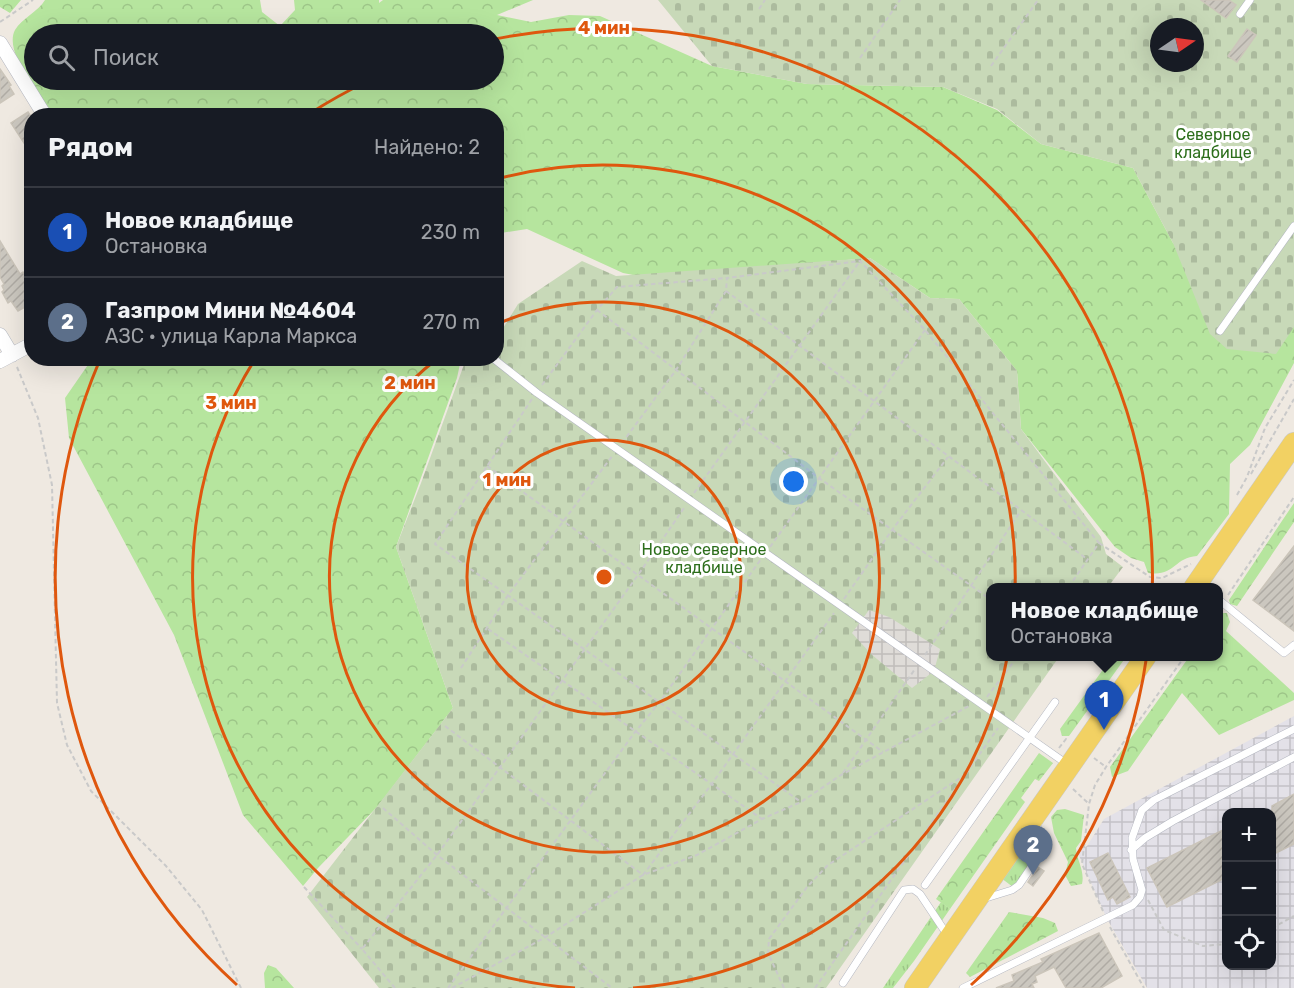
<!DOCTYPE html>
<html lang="ru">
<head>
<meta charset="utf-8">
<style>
	:root { --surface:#171b24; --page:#242831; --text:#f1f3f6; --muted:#9ea1a6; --line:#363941; --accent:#4264fb }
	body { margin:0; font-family:Rubik,sans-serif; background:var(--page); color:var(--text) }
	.controls { position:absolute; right:18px; bottom:18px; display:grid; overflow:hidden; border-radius:12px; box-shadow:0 6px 24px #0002 }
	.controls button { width:54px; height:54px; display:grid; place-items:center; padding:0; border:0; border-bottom:2px solid var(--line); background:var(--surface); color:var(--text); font:30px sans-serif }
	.compass { position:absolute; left:1150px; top:18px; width:54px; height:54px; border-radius:50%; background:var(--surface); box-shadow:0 6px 24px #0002; rotate:77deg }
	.you { position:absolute; left:794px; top:482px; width:21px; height:21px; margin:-15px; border:4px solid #fff; border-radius:50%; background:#1a73e8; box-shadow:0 0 0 9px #1a73e833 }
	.badge { display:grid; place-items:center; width:39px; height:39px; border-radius:50%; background:var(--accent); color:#fff; font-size:20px; font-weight:700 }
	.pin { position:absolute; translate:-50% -50px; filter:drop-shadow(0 2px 3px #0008) }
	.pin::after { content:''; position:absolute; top:32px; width:21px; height:18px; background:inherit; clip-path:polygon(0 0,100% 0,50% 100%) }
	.popup { position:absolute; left:986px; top:583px; width:237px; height:78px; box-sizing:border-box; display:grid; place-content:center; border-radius:12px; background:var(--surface); filter:drop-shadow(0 2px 4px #0005); font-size:20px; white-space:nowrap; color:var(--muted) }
	.popup b { font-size:22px; color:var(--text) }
	.popup::after { content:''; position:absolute; left:50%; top:100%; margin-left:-12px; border:12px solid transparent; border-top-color:var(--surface) }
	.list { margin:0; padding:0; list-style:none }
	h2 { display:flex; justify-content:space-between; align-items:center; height:78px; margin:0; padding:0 24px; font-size:26px }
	h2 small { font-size:20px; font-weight:400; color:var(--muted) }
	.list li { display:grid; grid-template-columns:39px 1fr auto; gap:18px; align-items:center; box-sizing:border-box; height:90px; padding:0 24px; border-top:2px solid var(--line) }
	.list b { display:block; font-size:22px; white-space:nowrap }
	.list p { margin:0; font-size:20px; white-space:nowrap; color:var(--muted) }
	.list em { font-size:20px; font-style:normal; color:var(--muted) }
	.icon { flex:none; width:33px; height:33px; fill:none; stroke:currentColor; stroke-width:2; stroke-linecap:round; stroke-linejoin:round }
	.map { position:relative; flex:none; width:1294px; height:988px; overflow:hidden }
	.search { position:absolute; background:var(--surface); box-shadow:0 6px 24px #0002; left:24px; top:24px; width:480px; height:66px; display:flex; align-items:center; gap:15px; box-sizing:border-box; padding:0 21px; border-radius:33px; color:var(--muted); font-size:22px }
	.panel { position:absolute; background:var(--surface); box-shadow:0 6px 24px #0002; left:24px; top:108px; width:480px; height:258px; border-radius:24px }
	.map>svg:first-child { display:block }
	.industrial { fill:url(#industrial-grid); fill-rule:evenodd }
	.grass { fill:url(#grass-tufts) }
	.forest { fill:url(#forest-crowns); fill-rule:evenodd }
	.cemetery { fill:url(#cemetery-stones); fill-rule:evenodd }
	.plaza { fill:url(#plaza-grid) }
	.building { fill:url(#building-hatch); stroke:#cbc5ba; stroke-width:1.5 }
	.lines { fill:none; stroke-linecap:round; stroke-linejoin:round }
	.service-casing { stroke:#b4b7c1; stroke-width:8 }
	.minor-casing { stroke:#b4b7c1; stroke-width:15 }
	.primary-casing { stroke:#c9c9c9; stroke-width:22 }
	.path { stroke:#c9c9c9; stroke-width:2; stroke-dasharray:4.5 3; stroke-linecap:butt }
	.service { stroke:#fff; stroke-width:7 }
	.minor { stroke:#fff; stroke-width:14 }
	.primary { stroke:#f2d163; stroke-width:21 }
	.ring { fill:none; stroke:#df570e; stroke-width:3 }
	.labels { text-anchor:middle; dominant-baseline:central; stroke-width:6; stroke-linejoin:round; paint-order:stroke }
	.park-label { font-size:16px; fill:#2c6e1b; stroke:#fff }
	.centre { fill:#df570e; stroke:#fff; stroke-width:3 }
	.ring-label { font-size:18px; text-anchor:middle; font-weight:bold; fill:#df570e; stroke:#fff; stroke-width:6; stroke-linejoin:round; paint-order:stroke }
</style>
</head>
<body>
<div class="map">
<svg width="1294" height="988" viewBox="0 0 1294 988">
	<defs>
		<pattern id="industrial-grid" width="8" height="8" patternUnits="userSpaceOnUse" patternTransform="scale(1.5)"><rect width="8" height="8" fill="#e3e1e8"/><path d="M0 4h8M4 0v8" fill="none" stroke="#c3c1c7"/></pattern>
		<pattern id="grass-tufts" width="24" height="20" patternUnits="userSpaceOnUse" patternTransform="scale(1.5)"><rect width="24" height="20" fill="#b6e59e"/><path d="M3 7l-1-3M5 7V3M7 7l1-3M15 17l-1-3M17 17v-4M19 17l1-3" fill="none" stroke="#9dc588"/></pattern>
		<pattern id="forest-crowns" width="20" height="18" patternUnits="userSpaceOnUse" patternTransform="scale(1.5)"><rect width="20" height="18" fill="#b6e59e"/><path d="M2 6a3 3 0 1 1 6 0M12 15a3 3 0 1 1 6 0" fill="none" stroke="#9dc588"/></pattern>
		<pattern id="cemetery-stones" width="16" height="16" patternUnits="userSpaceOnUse" patternTransform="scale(1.5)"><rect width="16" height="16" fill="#c8d9b8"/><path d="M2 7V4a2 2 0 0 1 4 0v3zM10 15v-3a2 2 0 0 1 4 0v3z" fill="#acbb9e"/></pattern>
		<pattern id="plaza-grid" width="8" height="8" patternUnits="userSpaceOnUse" patternTransform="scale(1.5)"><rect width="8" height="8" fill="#dfdcd8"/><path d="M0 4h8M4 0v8" fill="none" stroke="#c0bdba"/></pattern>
		<pattern id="building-hatch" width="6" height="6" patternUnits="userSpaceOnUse" patternTransform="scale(1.5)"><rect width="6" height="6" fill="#cbc7bf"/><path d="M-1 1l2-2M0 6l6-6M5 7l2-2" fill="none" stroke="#afaba4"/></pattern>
	</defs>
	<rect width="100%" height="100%" fill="#efe9e1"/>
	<path class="industrial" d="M1294 716V988H1147L1107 919 1077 851 1087 846 1104 819ZM1226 812H1272V966H1226Z"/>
	<path class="grass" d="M1026 842 1037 851C1035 864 1023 878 1013 887L1001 878Z
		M941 902 950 909 914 961 893 988H883Z"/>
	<path class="forest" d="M0 0H21L10 13 0 7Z
		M45 0H260L262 12 280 26 295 10 294 0H379V3L383 0H533L497 15 531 22 569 15 600 16 712 66 807 84 943 87 997 110 1041 144 1133 168 1173 243 1294 327V363L1250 445 1230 464 1229 514 1197 556C1173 558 1175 577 1148 573L1144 562 1131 558 1115 547 1021 429 1017 371 959 299 930 298 870 258 644 277 623 273 527 229 501 233 497 236 496 116 55 115C41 98 3 52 15 30 22 18 38 12 45 0ZM34 34H494V80H34Z
		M92 359H461L457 378 396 547 453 708 378 806 318 868 303 886 243 815 174 635 69 438 65 398Z
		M1294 503V522L1237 606 1230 604 1229 600Z
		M1220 613H1227L1230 622 1226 631 1294 693V700L1219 735 1182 693 1128 771 1112 777 1110 767 1189 657 1218 656V616Z
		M1112 657H1126L1069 736H1062L1060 729Z
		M1039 753 1053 763 1039 781 1035 779 1021 798 1025 802 950 909 936 899Z
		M1065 809 1084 815 1081 841 1076 848C1077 861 1085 871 1082 884L1071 886 1065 875 1068 862 1054 833 1051 817 1057 810Z
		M1009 912 1043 918 1055 923 1058 931 970 977 966 973Z
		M268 965 276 968 294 988H265L264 973Z"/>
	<path class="cemetery" d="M658 0H1294V327L1276 354 1227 349 1210 334 1173 243 1133 168 1041 144 997 109 943 87 807 84 712 66ZM1159 27H1195V63H1159Z
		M870 258 930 298 959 299 1017 371 1021 429 1101 537 1106 554 1123 567 1108 587 990 588V656L1059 657 826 988H379L307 897 453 708 396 547 421 483 466 359 496 358 497 338 518 304 582 261 616 276Z"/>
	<path class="plaza" d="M869 610 889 617 940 649 934 671 912 688 871 654 852 633Z"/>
	<path class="building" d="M1201 0H1229L1236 5 1226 18Z
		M1247 29 1256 35 1237 62 1228 56Z
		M0 69 11 85 9 86 14 94 0 103Z
		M28 112 32 118V138L24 143 11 123Z
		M0 241 20 274 23 272 31 285 27 287 32 294V303L18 311 11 301 8 303 2 292 4 290 2 286 4 284 0 277Z
		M1294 546V631L1253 600Z
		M1294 794V844L1272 855V806Z
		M1227 828V877L1167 907 1147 868Z
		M1108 853 1130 897 1117 904 1113 897 1108 900 1090 862Z
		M1038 867 1044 871 1033 886 1028 882Z
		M1099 933 1122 976 1101 988H1066L1054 967 1035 976 1037 982 1032 984 1034 988H996L1014 981 1012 975 1043 962 1041 959Z"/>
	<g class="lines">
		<g class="service-casing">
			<path id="service" d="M1240 14 1250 0
				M1220 331 1294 226
				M494 359 537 393 1067 764
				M1218 599 1284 653 1294 645
				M1131 850 1145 838 1173 821 1294 757
				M925 885 1055 702
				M986 898 1012 890 1019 885 1036 860 1038 824
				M843 983 904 890 913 889 920 894 948 936
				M963 988 1133 905 1140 897 1142 890 1133 859 1132 838 1142 810 1154 800 1294 729"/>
		</g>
		<g class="minor-casing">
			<path id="minor" d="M0 43 45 116
				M0 335 12 355
				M0 361 32 344"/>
		</g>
		<g class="primary-casing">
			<path id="primary" d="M1194 588 1294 443
				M915 988 1146 656"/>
		</g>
		<path class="path" d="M759 9 765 0
			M0 22 33 0
			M860 58 900 0
			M991 66 1038 0
			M726 291 1087 559
			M597 310 819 478 990 599
			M17 367 38 418 52 485 57 703 67 745 91 791 166 866 202 910 241 988
			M542 385 597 310 617 287 727 278
			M532 399 435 544 801 802
			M622 443 676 370 726 291 727 278 860 261 925 330 1099 543 1068 588
			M487 466 883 752
			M1251 474 1294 399
			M694 493 860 261
			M1237 495 1247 477 1265 428 1294 380
			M1099 543 1150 577 1162 578 1191 564
			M770 547 925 330
			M1228 595 1294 497
			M844 599 892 530 948 457
			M488 629 762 819
			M925 655 1020 512
			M461 668 508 595 613 455
			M987 697 1018 656
			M445 726 643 875 711 785 834 613
			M1059 748 1066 739 1069 741
			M1094 758 1106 767
			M843 773 915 669
			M1073 789 1089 804
			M383 808 437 855 612 988
			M304 887 362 949
			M1148 900 1164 930 1203 946 1226 944
			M1103 911 1082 864 1089 804 1095 785 1106 767 1185 656
			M1110 927 1144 988
			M1272 928 1294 916
			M395 988 362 949 437 855 638 575 684 508
			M448 988 635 732 659 703 761 559
			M452 988 544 938 643 875 697 855 762 819 801 802 841 775 969 706
			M784 988 768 953 769 939 807 887 828 865 963 776
			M815 988 998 728"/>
		<use href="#service" class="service"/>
		<use href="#minor" class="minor"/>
		<use href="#primary" class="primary"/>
	</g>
	<g class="ring">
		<circle cx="604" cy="577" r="137"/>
		<path d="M497 324A275 275 0 1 1 437 359"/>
		<path d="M575 988A412 412 0 0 1 255 359M497 179A412 412 0 1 1 633 988"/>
		<path d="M237 985A549 549 0 0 1 99 362M309 114A549 549 0 0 1 368 81M495 39A549 549 0 0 1 971 985"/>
	</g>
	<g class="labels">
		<g class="park-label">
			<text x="1213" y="134">Северное<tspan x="1213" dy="18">кладбище</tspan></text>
			<text x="704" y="549">Новое северное<tspan x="704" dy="18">кладбище</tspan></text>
		</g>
	</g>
	<circle cx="604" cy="577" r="9" class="centre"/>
	<g class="ring-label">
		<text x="604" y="34">4 мин</text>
		<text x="410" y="389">2 мин</text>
		<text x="231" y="409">3 мин</text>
		<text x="507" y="486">1 мин</text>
	</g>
</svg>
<div class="controls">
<button>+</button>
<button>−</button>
<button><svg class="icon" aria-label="locate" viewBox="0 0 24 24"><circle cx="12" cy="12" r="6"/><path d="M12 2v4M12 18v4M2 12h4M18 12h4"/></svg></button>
</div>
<svg class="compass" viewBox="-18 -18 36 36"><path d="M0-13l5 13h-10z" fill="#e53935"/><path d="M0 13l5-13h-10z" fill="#9ea1a6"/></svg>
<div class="you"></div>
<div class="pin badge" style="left:1104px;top:730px;background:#1a4fb4">1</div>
<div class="popup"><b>Новое кладбище</b>Остановка</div>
<div class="pin badge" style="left:1033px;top:875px;background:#5c6f8a">2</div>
<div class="search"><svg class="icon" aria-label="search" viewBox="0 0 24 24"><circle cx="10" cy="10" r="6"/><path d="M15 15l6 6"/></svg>Поиск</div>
<section class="panel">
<h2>Рядом<small>Найдено: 2</small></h2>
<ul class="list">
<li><span class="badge" style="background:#1a4fb4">1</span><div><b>Новое кладбище</b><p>Остановка</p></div><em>230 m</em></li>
<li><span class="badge" style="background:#5c6f8a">2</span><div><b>Газпром Мини №4604</b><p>АЗС · улица Карла Маркса</p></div><em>270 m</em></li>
</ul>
</section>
</div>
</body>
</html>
